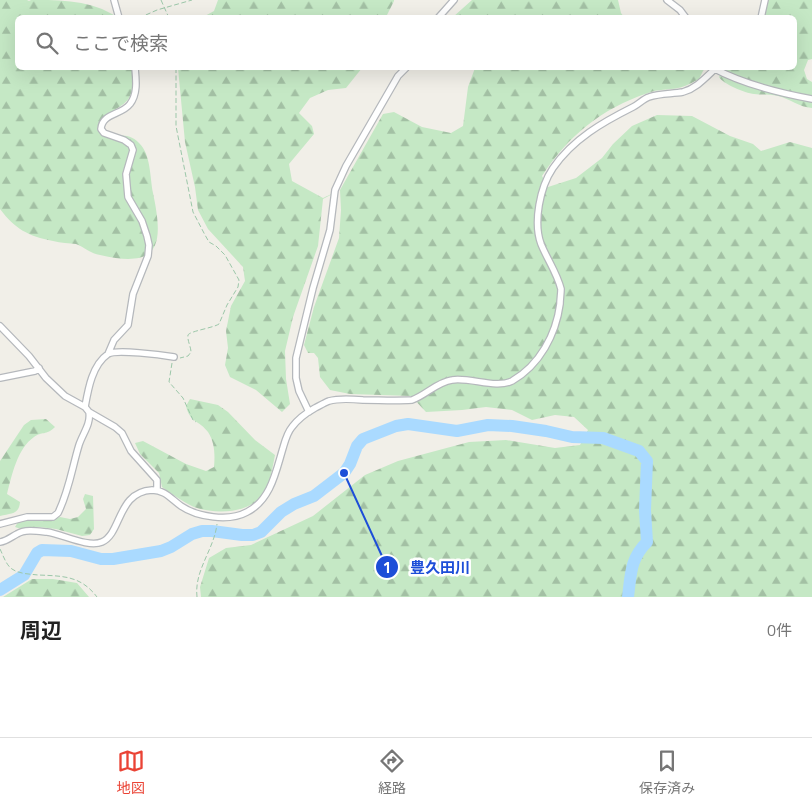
<!DOCTYPE html>
<html lang="ja">
<head>
<meta charset="utf-8">
<style>
	:root { --surface:#fff; --page:#f6f6f6; --text:#222; --muted:#767676; --line:#e0e0e0; --accent:#ea4335 }
	body { margin:0; font-family:"Titillium Web","Noto Sans JP",sans-serif; background:var(--page); color:var(--text) }
	.list { margin:0; padding:0; list-style:none }
	h2 { display:flex; justify-content:space-between; align-items:center; height:65px; margin:0; padding:0 20px; font-size:21px }
	h2 small { font-size:16px; font-weight:400; color:var(--muted) }
	.icon { flex:none; width:28px; height:28px; fill:none; stroke:currentColor; stroke-width:2; stroke-linecap:round; stroke-linejoin:round }
	.map { position:relative; flex:none; width:812px; height:597px; overflow:hidden }
	.search { position:absolute; background:var(--surface); box-shadow:0 5px 20px #0002; left:15px; right:15px; top:15px; height:55px; display:flex; align-items:center; gap:12px; box-sizing:border-box; padding:0 18px; border-radius:8px; color:var(--muted); font-size:19px }
	.sheet { height:140px; background:var(--surface) }
	nav { display:flex; justify-content:space-around; align-items:center; box-sizing:border-box; height:70px; border-top:1px solid var(--line); background:var(--surface); font-size:14px; color:var(--muted) }
	nav a { display:grid; justify-items:center; gap:2px }
	nav .on { color:var(--accent) }
	.map>svg:first-child { display:block }
	.forest { fill:url(#forest-firs) }
	.lines { fill:none; stroke-linecap:round; stroke-linejoin:round }
	.river { stroke:#aadaff; stroke-width:12 }
	.street-casing { stroke:#b5b8bc; stroke-width:8 }
	.path { stroke:#9cc7a9; stroke-width:1; stroke-dasharray:5 2.5; stroke-linecap:butt }
	.street { stroke:#fff; stroke-width:5.5 }
	.leader { fill:none; stroke:#1d4ed8; stroke-width:2 }
	.callout-dot { fill:#1d4ed8; stroke:#fff; stroke-width:2 }
	.mark-label { font-size:15px; text-anchor:middle; font-weight:bold; fill:#fff }
	.callout-label { font-size:15px; text-anchor:middle; font-weight:bold; fill:#1d4ed8; stroke:#fff; stroke-width:5; stroke-linejoin:round; paint-order:stroke }
</style>
</head>
<body>
<div class="map">
<svg width="812" height="597" viewBox="0 0 812 597">
	<defs>
		<pattern id="forest-firs" width="22" height="20" patternUnits="userSpaceOnUse" patternTransform="scale(1.25)"><rect width="22" height="20" fill="#c5e8c5"/><path d="M5 1l3.5 6h-7zM16 11l3.5 6h-7z" fill="#a3c0a4"/></pattern>
	</defs>
	<rect width="100%" height="100%" fill="#f1efe8"/>
	<path class="forest" d="M0 0H27L29 1 31 0C62 0 91 0 117 17L18 18V68H135C135 78 134 89 129 98 121 111 96 113 100 132 112 139 127 130 139 143 151 154 150 178 153 193 164 245 160 269 100 255 91 254 84 247 76 244 69 243 61 243 53 241 28 236 15 229 0 209Z
		M218 0H394V1L386 17H203L214 11Z
		M472 0H618L621 13 624 17H453Z
		M768 0H812V59L808 60 804 70 807 79 812 82V108C799 107 790 99 778 96 770 94 762 95 754 94 745 93 723 84 719 77L724 68H794V18L765 17Z
		M178 68H362L346 88 328 90 310 98 299 113 312 126 314 134 289 164 292 181 323 198 340 190 383 114 394 112 422 127 451 133 463 126 468 87 475 68H650L651 70 663 69 665 68H703L704 69 699 79C693 82 685 87 678 88 668 90 658 89 648 93 601 109 569 135 542 176L548 187 576 178 602 158 613 144 632 126 657 115 692 116 730 136 753 144 761 151 790 142 812 148V597H201L200 587 209 558 226 548 251 545 313 516 365 475 398 461 469 442 506 440 555 448 580 445 588 430 574 417 555 415 532 420 512 410 486 407 462 410 426 412 411 396 350 394 330 390 320 377 318 358 314 353H308L304 345 314 307 339 238 341 210 340 190 323 199 318 246 293 317 285 351 286 379 290 404 282 412 256 390 230 377 225 365 228 348 226 331 231 306 245 281 243 267 208 229 198 210 195 187 185 142Z
		M190 399 218 405 228 412 255 440 275 455C272 470 270 486 260 498 244 514 214 514 194 507 183 502 172 494 162 487L159 473 140 454 135 443 143 441 186 464 206 471 214 467C215 455 215 443 208 432 199 420 190 423 186 406Z
		M46 419 55 427C46 436 42 431 34 437 17 449 12 475 7 494L20 502C19 515 11 513 0 516V461L24 425 31 420Z
		M85 494 93 496 94 529 90 535 82 536 56 529 39 527 21 529 15 527 18 522 33 519 48 520 60 517 70 519 78 517 86 509 83 499Z
		M32 579H53L77 583 89 597H3Z"/>
	<g class="lines">
		<path class="river" d="M0 590 24 575 37 553 42 550 71 551 101 559H113L161 551 171 547 192 534 202 531H212L242 535H253L261 532 281 512 294 504 314 496 344 473 350 464 357 446 363 439 396 426 408 424 457 431 488 425 512 426 546 431 572 437 603 438 639 451 647 461 645 510 647 542C630 559 631 574 628 597"/>
		<g class="street-casing">
			<path id="street" d="M114 0 119 18
				M667 0 680 10 686 18
				M438 18 454 0
				M761 18 765 0
				M713 68C743 84 779 93 812 99
				M0 326 29 356 46 378 65 396 85 407 89 412 115 427 122 433 131 451 157 480V490
				M108 354 114 340 128 325 133 294 148 256 149 245 147 236 142 221 128 197 126 174 133 150 131 145 124 140 104 133 101 129C102 113 122 115 130 104 138 94 136 79 135 68
				M0 378 35 371 39 368
				M85 407C88 390 92 365 108 354 116 349 162 355 174 357
				M309 412 299 391 296 378V358L313 288 330 230 335 190 346 166 398 76 406 68
				M0 524 27 517H53L58 513C69 491 72 468 79 445 83 433 91 424 89 412
				M0 542C7 541 11 537 17 534 25 529 37 531 47 532 62 534 88 548 102 542 122 533 117 492 152 490 165 490 171 499 181 506 197 517 229 522 247 512 271 500 276 471 283 448 285 441 287 433 292 427 298 419 306 413 315 408 319 406 324 403 329 401 339 398 352 399 363 400 379 400 395 401 412 400 426 395 437 382 452 380 470 377 496 389 512 381 540 365 556 334 560 304 560 299 561 294 561 289 557 273 547 259 541 244 533 222 540 187 553 168 573 139 603 122 633 107 639 104 643 99 649 97 660 93 672 94 683 92 697 88 706 77 716 68"/>
		</g>
		<path class="path" d="M161 0 169 18
			M139 18 157 10 192 0
			M176 68V126L193 212 205 235 209 242 216 246 225 255 239 280 238 287 227 305 219 324C213 328 190 331 188 335 187 340 191 347 191 352L188 356 180 358
			M172 363 169 382 183 398 193 420 196 422
			M0 549C3 555 6 565 12 569 19 574 30 574 38 575 64 576 81 576 97 597
			M197 597C194 570 214 550 217 524"/>
		<use href="#street" class="street"/>
	</g>
	<path class="leader" d="M344 473L387 567"/>
	<g class="callout-dot">
		<circle cx="344" cy="473" r="5"/>
		<circle cx="387" cy="567" r="12"/>
	</g>
	<g class="mark-label">
		<text x="387" y="573">1</text>
	</g>
	<g class="callout-label">
		<text x="440" y="573">豊久田川</text>
	</g>
</svg>
<div class="search"><svg class="icon" aria-label="search" viewBox="0 0 24 24"><circle cx="10" cy="10" r="6"/><path d="M15 15l6 6"/></svg>ここで検索</div>
</div>
<section class="sheet">
<h2>周辺<small>0件</small></h2>
<ul class="list">
</ul>
</section>
<nav>
<a class="on"><svg class="icon" aria-label="map" viewBox="0 0 24 24"><path d="M3 6l6-2 6 2 6-2v14l-6 2-6-2-6 2zM9 4v14M15 6v14"/></svg>地図</a>
<a><svg class="icon" aria-label="directions" viewBox="0 0 24 24"><path d="M12 3l9 9-9 9-9-9zM9 14v-3h6M13 9l2 2-2 2"/></svg>経路</a>
<a><svg class="icon" aria-label="saved" viewBox="0 0 24 24"><path d="M7 4h10v16l-5-4-5 4z"/></svg>保存済み</a>
</nav>
</body>
</html>
